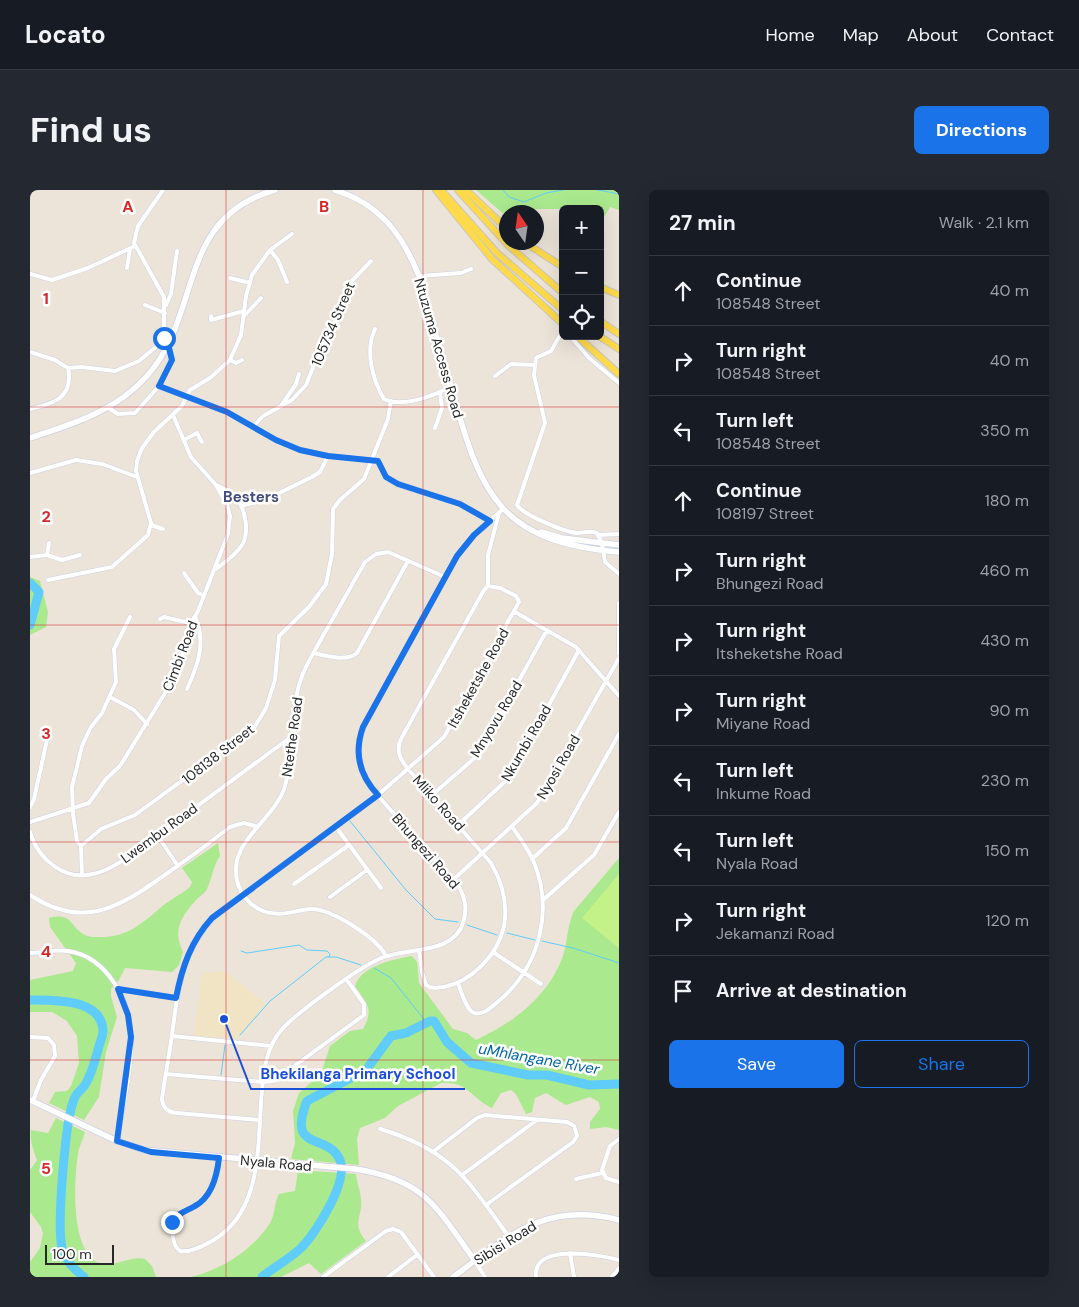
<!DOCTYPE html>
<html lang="en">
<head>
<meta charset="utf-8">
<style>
	:root { --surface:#171b24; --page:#242831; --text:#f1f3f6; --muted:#9ea1a6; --line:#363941; --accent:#1a73e8 }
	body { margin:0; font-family:"DM Sans",sans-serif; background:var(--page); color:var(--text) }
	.controls { position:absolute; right:15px; top:15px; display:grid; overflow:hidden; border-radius:8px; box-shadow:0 5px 20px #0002 }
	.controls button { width:45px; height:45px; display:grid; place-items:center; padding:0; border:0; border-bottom:1px solid var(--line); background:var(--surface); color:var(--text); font:25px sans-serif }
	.compass { position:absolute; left:469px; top:15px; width:45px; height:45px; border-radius:50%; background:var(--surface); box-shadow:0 5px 20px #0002; rotate:347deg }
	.scale { position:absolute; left:15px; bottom:12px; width:69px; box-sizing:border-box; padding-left:5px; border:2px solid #282828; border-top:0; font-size:14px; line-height:18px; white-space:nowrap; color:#282828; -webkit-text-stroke:4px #fff; paint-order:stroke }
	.stop { position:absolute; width:15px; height:15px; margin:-11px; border:4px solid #1a73e8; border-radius:50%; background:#fff }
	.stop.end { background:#1a73e8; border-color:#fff; box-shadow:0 1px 5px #0008 }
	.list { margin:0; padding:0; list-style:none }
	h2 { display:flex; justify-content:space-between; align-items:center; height:65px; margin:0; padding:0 20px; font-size:21px }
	h2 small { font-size:16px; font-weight:400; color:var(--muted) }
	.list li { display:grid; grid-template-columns:32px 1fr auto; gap:15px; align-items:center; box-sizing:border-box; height:70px; padding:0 20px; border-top:1px solid var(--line) }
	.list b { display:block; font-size:19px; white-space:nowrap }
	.list p { margin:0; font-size:16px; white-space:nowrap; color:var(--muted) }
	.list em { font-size:16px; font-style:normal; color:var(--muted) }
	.actions { display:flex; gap:10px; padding:15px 20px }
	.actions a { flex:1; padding:11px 0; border:1px solid var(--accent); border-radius:8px; text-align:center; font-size:18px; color:var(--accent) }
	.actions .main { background:var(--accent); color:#fff }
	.icon { flex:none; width:28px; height:28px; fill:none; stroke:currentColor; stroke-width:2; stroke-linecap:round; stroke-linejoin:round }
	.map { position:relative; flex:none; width:589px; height:1087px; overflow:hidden; border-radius:8px }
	header { display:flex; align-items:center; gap:30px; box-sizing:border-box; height:70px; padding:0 25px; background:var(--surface); border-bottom:1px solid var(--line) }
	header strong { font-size:24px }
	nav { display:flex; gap:28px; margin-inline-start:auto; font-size:18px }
	.intro { display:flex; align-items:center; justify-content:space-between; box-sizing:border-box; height:120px; padding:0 30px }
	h1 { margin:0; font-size:35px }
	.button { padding:12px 22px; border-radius:8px; background:var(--accent); color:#fff; font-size:18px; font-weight:700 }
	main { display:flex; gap:30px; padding:0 30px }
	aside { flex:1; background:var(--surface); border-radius:8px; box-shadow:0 5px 20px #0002 }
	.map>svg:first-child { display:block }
	.education { fill:#f0e4c5 }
	.green { fill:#aae98e }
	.pitch { fill:#c2f288 }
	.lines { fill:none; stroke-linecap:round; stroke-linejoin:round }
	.stream { stroke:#5fccfa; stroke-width:1 }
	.river { stroke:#5fccfa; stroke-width:9 }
	.street-casing { stroke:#cdd1e3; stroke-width:5 }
	.secondary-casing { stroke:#cdd1e3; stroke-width:7 }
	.primary-casing { stroke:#c7c7c7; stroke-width:8 }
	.street { stroke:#fff; stroke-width:4 }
	.secondary { stroke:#fff; stroke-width:5.5 }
	.primary { stroke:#feda4b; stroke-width:6 }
	.route { stroke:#1a73e8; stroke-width:6 }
	.grid { fill:none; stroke:#d62828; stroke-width:1; stroke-opacity:0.55 }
	.labels { text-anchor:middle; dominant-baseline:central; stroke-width:5; stroke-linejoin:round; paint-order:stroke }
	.street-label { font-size:14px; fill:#282828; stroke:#fff }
	.neighbourhood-label { font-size:15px; font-weight:bold; fill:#444d7d; stroke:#fff }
	.water-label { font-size:15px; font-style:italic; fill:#0066a4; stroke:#fff }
	.grid-label { font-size:16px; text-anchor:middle; font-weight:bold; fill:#d62828; stroke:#fff; stroke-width:5; stroke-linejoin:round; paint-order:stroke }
	.leader { fill:none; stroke:#1d4ed8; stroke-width:2 }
	.callout-dot { fill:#1d4ed8; stroke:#fff; stroke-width:2 }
	.callout-label { font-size:15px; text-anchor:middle; font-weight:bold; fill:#1d4ed8; stroke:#fff; stroke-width:5; stroke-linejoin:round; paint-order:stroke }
</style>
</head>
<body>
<header>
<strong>Locato</strong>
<nav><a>Home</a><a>Map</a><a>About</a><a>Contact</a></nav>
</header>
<div class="intro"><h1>Find us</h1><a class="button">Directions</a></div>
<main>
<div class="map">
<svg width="589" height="1087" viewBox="0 0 589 1087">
	<rect width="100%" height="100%" fill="#ece4d8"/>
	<path class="education" d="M195 781 235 813 208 849 164 846 172 783Z"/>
	<path class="green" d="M446 0H589V20L580 17 575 26 570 22V19H507L499 22H477L476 26Z
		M0 387 10 391 18 422 16 437 0 445Z
		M188 653 190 666C183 676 182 688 177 699 175 703 170 706 166 710 151 727 142 741 153 762L149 775 142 782 95 778 89 790 81 799V806L87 827 76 862 69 907 54 930 19 913 25 902 37 901 41 896 49 873 47 846 37 831 22 822H0V790L43 781 46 773 20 737 19 728C41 722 40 735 53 744 58 747 63 747 68 747 95 748 109 736 129 719 138 711 150 705 160 697L162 692 152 678Z
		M589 668V684L553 728 589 758V940L576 937 560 939V932L570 919 569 912 560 907 536 915 516 903 505 908 502 922 496 924 486 904 481 900 471 903 462 918C441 909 439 891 411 893L368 916 355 928 330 938 327 949 329 975 261 969 265 953 263 921 269 903 291 884 300 856 320 841 333 839C345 818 336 813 325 796 331 776 364 769 382 766L387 772 389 793 423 839 437 843 446 850C484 832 518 807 533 766 538 751 537 735 544 721Z
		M26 928 55 942C53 949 49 957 48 964 44 989 40 1062 69 1073 85 1078 100 1065 115 1069L122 1076 126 1087H0V1072L10 1058 13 1043 11 1037 0 1022V980L7 970C3 960 0 951 1 940L18 943Z
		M268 980 326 984C327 993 330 1000 331 1009 333 1027 321 1033 336 1051L291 1084 279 1073 251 1087H161C192 1079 222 1061 240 1033 245 1026 244 1013 249 1004L265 1001Z"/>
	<path class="pitch" d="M589 684V758L552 728Z"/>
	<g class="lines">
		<path class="stream" d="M473 0 479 7 494 12 516 3 533 0
			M568 0 589 4
			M320 631 376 700 405 729 428 732
			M437 735 467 745
			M477 743 505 750
			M512 751 543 758 589 773
			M211 761 217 763 269 755 277 760 297 761 300 764 299 767
			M344 778 361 788 397 833
			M210 845 240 811 296 767H306L331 775
			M191 885 195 855"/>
		<path class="river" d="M0 393 9 402 0 435
			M0 810C22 810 72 808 73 841 73 847 69 854 68 860 65 871 61 885 55 895 52 900 47 902 45 907 35 927 27 1034 32 1058 34 1070 45 1080 54 1087
			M232 1087C244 1077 258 1070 270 1059 285 1045 319 991 310 970 298 942 256 963 277 911L336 880 361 846 376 843 400 831H404L417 852 441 873 498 885H517L559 895 589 894"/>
		<g class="street-casing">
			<path id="street" d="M240 60 248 70 257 92
				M97 78 100 59
				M0 84 22 90 58 78 105 56
				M389 86 431 83 441 79
				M200 88 220 93
				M115 115 135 123
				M136 115 141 104 147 61
				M181 126V130L214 121
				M214 126 231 108
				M345 139C335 160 342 189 354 209 373 218 404 206 421 196
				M533 140 521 161 506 168 504 185 515 233 487 315C493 325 535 342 547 343 554 343 561 340 567 343L572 353 575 372 589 384
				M540 146 559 168 589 193
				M132 152 138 154 142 170 129 196 197 222 246 250 270 260 298 266 348 271 356 287 368 295 430 314 460 331
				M0 162 25 170 38 178 52 177 85 181 109 171 132 152 134 148V107L104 53 108 36 133 0
				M200 170 206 173 212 170
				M465 186 481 174 504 175
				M251 216 266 194 269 184
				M79 218 88 224 105 223 129 196
				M0 219C24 213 44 208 38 178
				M223 237 233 226 262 210 276 195 293 153 312 119 318 95 341 71
				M405 238 412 218 410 202
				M154 250 167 243 172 252
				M0 283 46 270 72 274 107 287
				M211 316 237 309 282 287 290 282 298 266
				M121 335 133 339
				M568 345 589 344
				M17 365 32 370 50 365
				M17 365 19 353
				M0 367 17 365
				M186 379C195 372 206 365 212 355 220 342 215 318 206 307 201 301 193 298 186 295
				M154 383 168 403 173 405
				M18 390 82 377 118 345 121 333 106 281 107 271 112 258 124 242 152 216 160 200 180 188 200 170 211 145 216 106 222 85 240 60 262 44
				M458 396V365L469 323
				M589 413V464
				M485 422 546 457 589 506
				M130 429 134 427 160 433
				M284 463C297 466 316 472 327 463L378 371
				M157 499C169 473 176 452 165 426
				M80 507 104 520 117 534
				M401 606 447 566 517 440
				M0 617 4 609 17 550
				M0 632 59 613 76 589 90 576 140 495 151 472 159 436 168 421 198 344 200 326 197 315 186 295 161 267 143 225
				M428 635 479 588 549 460
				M306 637 351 698
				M0 642C8 669 34 691 63 684 84 680 102 663 119 651 167 617 213 582 261 547
				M127 645 148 676
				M51 656 47 651 43 624 42 597 52 556 61 537 72 523 86 492 84 459 100 427
				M502 669 536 638 589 544
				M52 685 51 656 71 639 105 625 224 538 236 518 245 490 249 446 279 417 296 394 302 364 303 319 310 310 334 289 358 229 361 211
				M424 689 507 613 589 468
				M264 694 319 655
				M0 705C52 739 87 719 132 687 155 671 178 654 200 637L214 633 228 637
				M300 707 337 680
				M513 710 564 665 589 622
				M463 762 511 794
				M0 763C12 763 26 759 38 761 78 767 101 812 101 849 102 883 92 918 87 951
				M356 766C347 748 302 719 281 719 265 720 250 728 233 721 221 716 212 706 208 694 195 652 245 631 255 596 264 563 260 528 269 495 274 477 285 461 294 444 308 420 321 396 335 372L346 364 358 362 415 387
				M428 793C431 801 436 820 444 823 454 826 464 815 471 809 510 775 524 719 503 670 498 659 490 648 483 638
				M88 799 146 808
				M142 846 241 856
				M0 847 18 848 24 855 25 866 11 890 3 911
				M136 884 233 892 244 891 334 825V814L317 790
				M229 930 147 923C138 922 133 919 132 909 135 887 139 866 142 845 149 792 152 755 194 718L348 605 414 547 489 412 486 406 470 398 458 396 454 400 372 547C365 560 370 569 378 579L461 673C472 692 478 714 474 736 468 765 442 791 414 797 407 798 401 799 396 795L392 782 389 760
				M350 939C421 960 438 990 479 1047
				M589 949 580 956 572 980 576 988 589 992
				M404 961 447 928 455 925 537 932 544 936 547 946 543 952 456 1015
				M189 968C187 981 185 995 177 1006 164 1024 137 1017 143 1047 144 1053 145 1057 150 1061 160 1063 173 1056 182 1051 234 1021 227 953 232 900 234 880 236 860 249 843 262 825 329 778 349 769 376 756 424 767 434 730 437 717 435 708 429 697L341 598 332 582 328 563 329 550 336 531 427 366 444 345 473 319
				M432 985 507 930
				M546 989 572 983
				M540 1063 544 1087
				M445 1071 455 1087
				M293 1087 356 1041 363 1039 371 1042 404 1087
				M358 1087 387 1065
				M506 1087C502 1052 571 1065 589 1070
				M582 1087 589 1078"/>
		</g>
		<g class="secondary-casing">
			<path id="secondary" d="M305 0C350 14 372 44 389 86 400 125 412 164 423 203 451 307 472 352 589 362
				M0 248C43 234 86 221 117 186 173 123 146 28 245 0
				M511 342 532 348 589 355
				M0 910 87 951 114 960 325 979C396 990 406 1017 445 1071
				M423 1087C479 1046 515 1011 589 1030"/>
		</g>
		<g class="primary-casing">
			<path id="primary" d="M406 0 462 69 533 134
				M411 0 467 63 533 120
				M428 0 479 56 533 103
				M436 0 477 39
				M494 52 533 77
				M570 97 589 105
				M570 131 589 144
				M547 146 589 184
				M569 146 589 159"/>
		</g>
		<use href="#street" class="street"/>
		<use href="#secondary" class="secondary"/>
		<use href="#primary" class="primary"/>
	</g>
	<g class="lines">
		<path class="route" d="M134 148 132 152 138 154 142 170 129 196 197 222 246 250 270 260 298 266 348 271 356 287 368 294 430 314 460 331 444 345 427 366 333 537C324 562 329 585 348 605L182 728C161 751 152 777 146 808L88 799 98 825 101 847 87 951 121 962 189 968C187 986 182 1007 165 1016 157 1021 147 1023 142 1032"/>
	</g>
	<path class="grid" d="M196 0V1087M393 0V1087M0 217H589M0 435H589M0 652H589M0 870H589"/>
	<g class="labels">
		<g class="street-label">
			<text transform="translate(303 134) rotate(-67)">105734 Street</text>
			<text transform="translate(409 158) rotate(74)">Ntuzuma Access Road</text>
			<text transform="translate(150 466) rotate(-69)">Cimbi Road</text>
			<text transform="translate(448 488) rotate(-61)">Itsheketshe Road</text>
			<text transform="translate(466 529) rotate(-59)">Mnyovu Road</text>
			<text transform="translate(262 547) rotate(-82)">Ntethe Road</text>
			<text transform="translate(496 553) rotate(-60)">Nkumbi Road</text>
			<text transform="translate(188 564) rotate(-38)">108138 Street</text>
			<text transform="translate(528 577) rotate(-60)">Nyosi Road</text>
			<text transform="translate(409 613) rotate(48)">Mliko Road</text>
			<text transform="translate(129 643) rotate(-36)">Lwembu Road</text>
			<text transform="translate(396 661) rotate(49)">Bhungezi Road</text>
			<text transform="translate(246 973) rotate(5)">Nyala Road</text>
			<text transform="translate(475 1053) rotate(-32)">Sibisi Road</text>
		</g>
		<g class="neighbourhood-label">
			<text x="221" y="307">Besters</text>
		</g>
		<g class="water-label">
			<text transform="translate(509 869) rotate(10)">uMhlangane River</text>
		</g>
	</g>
	<g class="grid-label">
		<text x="98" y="22">A</text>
		<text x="294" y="22">B</text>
		<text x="16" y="114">1</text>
		<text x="16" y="332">2</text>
		<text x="16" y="549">3</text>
		<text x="16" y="767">4</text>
		<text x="16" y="984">5</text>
	</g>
	<path class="leader" d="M194 829L221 899H435"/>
	<circle class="callout-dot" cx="194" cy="829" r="5"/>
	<g class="callout-label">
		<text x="328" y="889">Bhekilanga Primary School</text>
	</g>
</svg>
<div class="controls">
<button>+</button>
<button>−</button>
<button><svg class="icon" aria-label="locate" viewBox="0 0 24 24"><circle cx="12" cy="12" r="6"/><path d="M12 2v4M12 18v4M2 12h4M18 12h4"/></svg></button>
</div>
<svg class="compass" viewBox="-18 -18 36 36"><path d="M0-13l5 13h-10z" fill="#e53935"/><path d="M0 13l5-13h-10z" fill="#9ea1a6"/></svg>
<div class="scale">100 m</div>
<div class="stop" style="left:134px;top:148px"></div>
<div class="stop end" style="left:142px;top:1032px"></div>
</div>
<aside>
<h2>27 min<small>Walk · 2.1 km</small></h2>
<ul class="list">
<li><svg class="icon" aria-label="ahead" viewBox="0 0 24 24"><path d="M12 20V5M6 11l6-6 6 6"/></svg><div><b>Continue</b><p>108548 Street</p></div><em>40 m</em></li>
<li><svg class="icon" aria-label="right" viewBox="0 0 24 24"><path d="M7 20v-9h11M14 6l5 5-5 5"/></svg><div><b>Turn right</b><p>108548 Street</p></div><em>40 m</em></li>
<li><svg class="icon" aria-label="left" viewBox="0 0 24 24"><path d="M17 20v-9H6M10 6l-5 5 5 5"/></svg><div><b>Turn left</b><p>108548 Street</p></div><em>350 m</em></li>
<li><svg class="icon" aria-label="ahead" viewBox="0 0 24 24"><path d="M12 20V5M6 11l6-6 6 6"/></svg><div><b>Continue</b><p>108197 Street</p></div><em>180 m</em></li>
<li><svg class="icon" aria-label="right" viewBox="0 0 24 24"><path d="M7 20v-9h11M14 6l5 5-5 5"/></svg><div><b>Turn right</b><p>Bhungezi Road</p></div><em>460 m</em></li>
<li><svg class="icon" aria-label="right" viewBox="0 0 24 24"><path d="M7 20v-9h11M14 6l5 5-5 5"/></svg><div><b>Turn right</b><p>Itsheketshe Road</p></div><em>430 m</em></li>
<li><svg class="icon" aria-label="right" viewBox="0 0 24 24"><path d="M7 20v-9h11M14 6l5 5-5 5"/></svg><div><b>Turn right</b><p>Miyane Road</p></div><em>90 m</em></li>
<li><svg class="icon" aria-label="left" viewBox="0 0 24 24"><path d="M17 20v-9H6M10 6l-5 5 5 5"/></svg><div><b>Turn left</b><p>Inkume Road</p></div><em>230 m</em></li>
<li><svg class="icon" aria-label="left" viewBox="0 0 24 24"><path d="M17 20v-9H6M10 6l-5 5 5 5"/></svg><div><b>Turn left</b><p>Nyala Road</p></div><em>150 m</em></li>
<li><svg class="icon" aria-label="right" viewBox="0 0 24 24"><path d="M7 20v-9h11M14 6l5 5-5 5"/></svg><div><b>Turn right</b><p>Jekamanzi Road</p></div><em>120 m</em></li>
<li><svg class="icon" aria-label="arrive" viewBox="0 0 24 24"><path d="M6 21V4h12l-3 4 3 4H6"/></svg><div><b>Arrive at destination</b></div></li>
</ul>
<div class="actions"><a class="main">Save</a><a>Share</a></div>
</aside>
</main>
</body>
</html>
